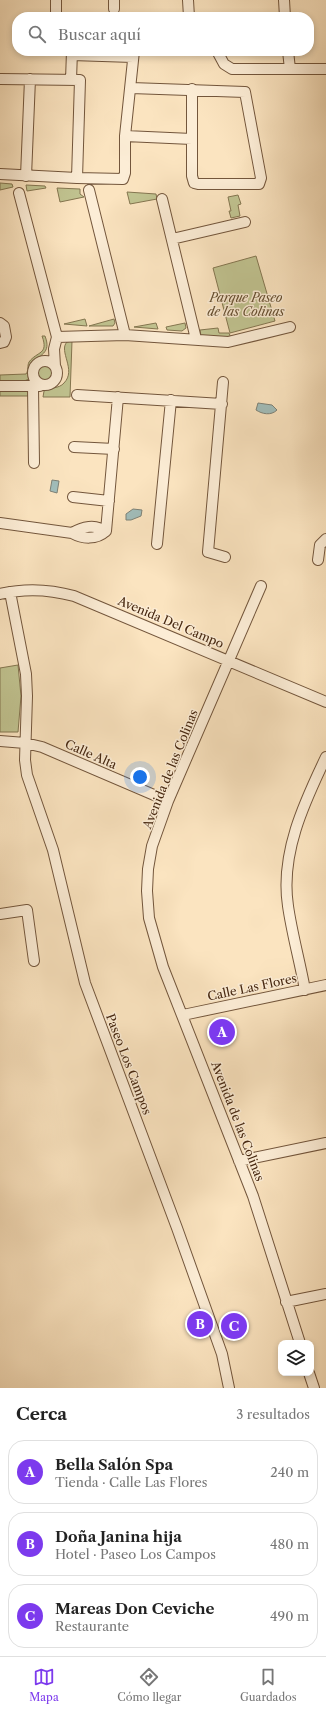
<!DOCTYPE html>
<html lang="es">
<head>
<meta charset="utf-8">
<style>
	:root { --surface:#fff; --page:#f2f2f2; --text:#222; --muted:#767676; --line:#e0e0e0; --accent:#7c3aed }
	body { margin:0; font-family:"Libre Caslon Text",serif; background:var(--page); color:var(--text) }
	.controls { position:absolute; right:12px; bottom:12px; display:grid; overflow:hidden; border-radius:8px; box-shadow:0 2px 6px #0003 }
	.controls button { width:36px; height:36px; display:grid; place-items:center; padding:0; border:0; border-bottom:1px solid var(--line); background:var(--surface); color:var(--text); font:20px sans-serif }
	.you { position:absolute; left:140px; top:777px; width:14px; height:14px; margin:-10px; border:3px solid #fff; border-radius:50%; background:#1a73e8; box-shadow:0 0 0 6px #1a73e833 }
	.badge { display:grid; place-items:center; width:26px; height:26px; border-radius:50%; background:var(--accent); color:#fff; font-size:13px; font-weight:700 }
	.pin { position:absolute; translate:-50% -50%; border:2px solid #fff; box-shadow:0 1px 4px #0006 }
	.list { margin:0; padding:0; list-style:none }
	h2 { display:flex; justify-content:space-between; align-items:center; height:52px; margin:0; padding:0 16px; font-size:17px }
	h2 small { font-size:13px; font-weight:400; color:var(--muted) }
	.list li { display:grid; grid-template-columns:26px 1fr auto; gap:12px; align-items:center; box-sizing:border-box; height:64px; margin:0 8px 8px; padding:0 8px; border:1px solid var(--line); border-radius:16px }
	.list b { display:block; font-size:15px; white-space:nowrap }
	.list p { margin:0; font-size:13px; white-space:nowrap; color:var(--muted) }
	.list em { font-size:13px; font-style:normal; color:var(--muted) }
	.icon { flex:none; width:22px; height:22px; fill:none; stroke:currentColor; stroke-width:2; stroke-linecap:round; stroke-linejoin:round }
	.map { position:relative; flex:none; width:326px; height:1388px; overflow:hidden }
	.search { position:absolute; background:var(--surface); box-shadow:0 2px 6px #0003; left:12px; right:12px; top:12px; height:44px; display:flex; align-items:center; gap:10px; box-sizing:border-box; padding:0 14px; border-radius:16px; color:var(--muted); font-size:15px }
	.sheet { height:268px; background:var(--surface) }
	nav { display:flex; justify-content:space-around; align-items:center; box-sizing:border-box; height:56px; border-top:1px solid var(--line); background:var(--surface); font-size:11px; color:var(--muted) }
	nav a { display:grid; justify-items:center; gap:2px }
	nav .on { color:var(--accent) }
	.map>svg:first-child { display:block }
	.green { fill:#c1c491; stroke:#847650 }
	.water { fill:#a1bdba; stroke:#7d8176 }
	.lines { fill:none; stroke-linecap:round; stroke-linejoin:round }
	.minor-casing { stroke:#73563c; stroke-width:12 }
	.minor { stroke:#fcedd6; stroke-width:10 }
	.labels { text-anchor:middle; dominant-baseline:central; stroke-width:3; stroke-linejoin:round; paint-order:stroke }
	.park-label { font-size:12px; font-style:italic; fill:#654e30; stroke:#fcedd6 }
	.street-label { font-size:12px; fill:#462710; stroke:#fcedd6 }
</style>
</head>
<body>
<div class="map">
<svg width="326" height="1388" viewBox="0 0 326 1388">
	<rect width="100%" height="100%" fill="#fbe4c0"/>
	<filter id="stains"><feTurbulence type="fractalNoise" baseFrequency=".005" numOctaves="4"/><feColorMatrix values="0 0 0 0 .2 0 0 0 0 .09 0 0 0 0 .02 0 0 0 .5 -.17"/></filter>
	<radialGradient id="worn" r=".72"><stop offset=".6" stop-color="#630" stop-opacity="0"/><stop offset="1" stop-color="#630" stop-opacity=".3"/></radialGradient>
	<path class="green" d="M0 183 12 184 13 187 0 190Z
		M26 185 45 186 46 188 27 191Z
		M57 188 80 189V194L84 197 60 202Z
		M127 192 156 194 157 199 130 204Z
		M238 195 241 204 238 205 240 216 231 218 229 211H231L228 197Z
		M256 256 275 321 230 333 213 268Z
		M85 319 87 326 64 324Z
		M114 319 115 323 113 326H89Z
		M156 323 158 329 134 327Z
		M185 323 186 328 182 331 167 330 166 327Z
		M218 328 219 333H229L231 338 201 336 200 330Z
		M42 336H45C52 354 39 354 31 365V373L29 379 24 381H0V375L26 374C29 370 27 366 29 362 37 351 49 355 42 336Z
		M72 341 70 397H43L44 391C50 387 59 389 64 383 77 370 58 351 67 342Z
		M36 373a9 9 0 1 1 18 0a9 9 0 1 1-18 0Z
		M0 391H30V396H0Z
		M18 665 21 696 18 732H0V668Z"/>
	<path class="water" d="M258 403 272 405 277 410C271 416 262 414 256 410Z
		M52 480 59 481 57 493 50 491Z
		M133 509 142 510 141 516 131 520H126V514Z"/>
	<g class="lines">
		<g class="minor-casing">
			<path id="minor" d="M56 0V17
				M188 0 189 17
				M284 0 285 17
				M114 9V0
				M217 51 224 64 232 69H326
				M288 51 290 69
				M72 55 133 57
				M0 79 80 80 77 178
				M71 80 72 51
				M131 88 245 92 261 178 259 184H198L194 183 192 176V89
				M125 136 192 139
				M0 174 77 178 123 179 125 173V136L134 51
				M26 176 30 79
				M89 190 125 335
				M19 193 57 337 54 349 55 366
				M162 199 196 339
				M172 239 245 222
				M0 323 4 326 6 337 4 342 0 343
				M57 337 125 335 228 342 290 327
				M33 373a12 12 0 1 1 24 0a12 12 0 1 1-24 0Z
				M223 382 208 552 225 557
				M0 386H40
				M33 387 34 463
				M77 395 222 404
				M74 447 114 449
				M73 497 109 501
				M0 523 72 533C83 539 96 540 106 531L118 397
				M72 533C82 527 96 523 105 532
				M157 544 171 400
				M318 560 320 545 326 539
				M261 586 168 801 152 846 148 869 147 891 149 918 163 967 253 1196 300 1343
				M10 592 26 674 27 696 25 760 27 775 53 850 85 983 177 1228 222 1354 229 1388
				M0 594C25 588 49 589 74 596L326 702
				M0 741 25 743 42 747 168 801
				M0 914 27 910 34 961
				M305 990C300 962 292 934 288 906 280 854 304 803 326 757
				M183 1015 326 985
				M239 1161 326 1143
				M286 1302 326 1294
				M309 1373 314 1388"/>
		</g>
		<use href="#minor" class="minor"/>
	</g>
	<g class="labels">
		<g class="park-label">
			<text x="246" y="297">Parque Paseo<tspan x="246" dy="14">de las Colinas</tspan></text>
		</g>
		<g class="street-label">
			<text transform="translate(171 622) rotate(23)">Avenida Del Campo</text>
			<text transform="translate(91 754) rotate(24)">Calle Alta</text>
			<text transform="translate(170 769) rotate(-68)">Avenida de las Colinas</text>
			<text transform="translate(252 987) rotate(-12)">Calle Las Flores</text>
			<text transform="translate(129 1064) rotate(69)">Paseo Los Campos</text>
			<text transform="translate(238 1121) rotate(69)">Avenida de las Colinas</text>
		</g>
	</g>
	<rect width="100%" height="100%" filter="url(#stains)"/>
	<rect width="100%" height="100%" fill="url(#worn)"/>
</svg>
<div class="controls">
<button><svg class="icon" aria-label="layers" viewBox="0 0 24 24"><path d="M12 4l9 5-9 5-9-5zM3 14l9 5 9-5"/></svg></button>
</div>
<div class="you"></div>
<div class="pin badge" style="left:222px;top:1032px">A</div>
<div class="pin badge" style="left:200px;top:1324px">B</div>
<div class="pin badge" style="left:234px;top:1326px">C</div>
<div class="search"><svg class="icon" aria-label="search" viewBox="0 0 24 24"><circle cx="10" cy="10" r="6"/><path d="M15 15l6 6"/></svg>Buscar aquí</div>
</div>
<section class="sheet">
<h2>Cerca<small>3 resultados</small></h2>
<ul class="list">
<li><span class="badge">A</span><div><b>Bella Salón Spa</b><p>Tienda · Calle Las Flores</p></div><em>240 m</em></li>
<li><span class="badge">B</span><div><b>Doña Janina hija</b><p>Hotel · Paseo Los Campos</p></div><em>480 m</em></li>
<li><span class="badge">C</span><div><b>Mareas Don Ceviche</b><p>Restaurante</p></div><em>490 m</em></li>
</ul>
</section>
<nav>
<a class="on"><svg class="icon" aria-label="map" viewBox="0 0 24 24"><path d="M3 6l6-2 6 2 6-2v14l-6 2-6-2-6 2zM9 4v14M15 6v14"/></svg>Mapa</a>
<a><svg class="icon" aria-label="directions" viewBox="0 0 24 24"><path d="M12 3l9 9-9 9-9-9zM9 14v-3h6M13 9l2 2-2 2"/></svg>Cómo llegar</a>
<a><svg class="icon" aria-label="saved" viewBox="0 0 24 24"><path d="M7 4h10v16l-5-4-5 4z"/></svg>Guardados</a>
</nav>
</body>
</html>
